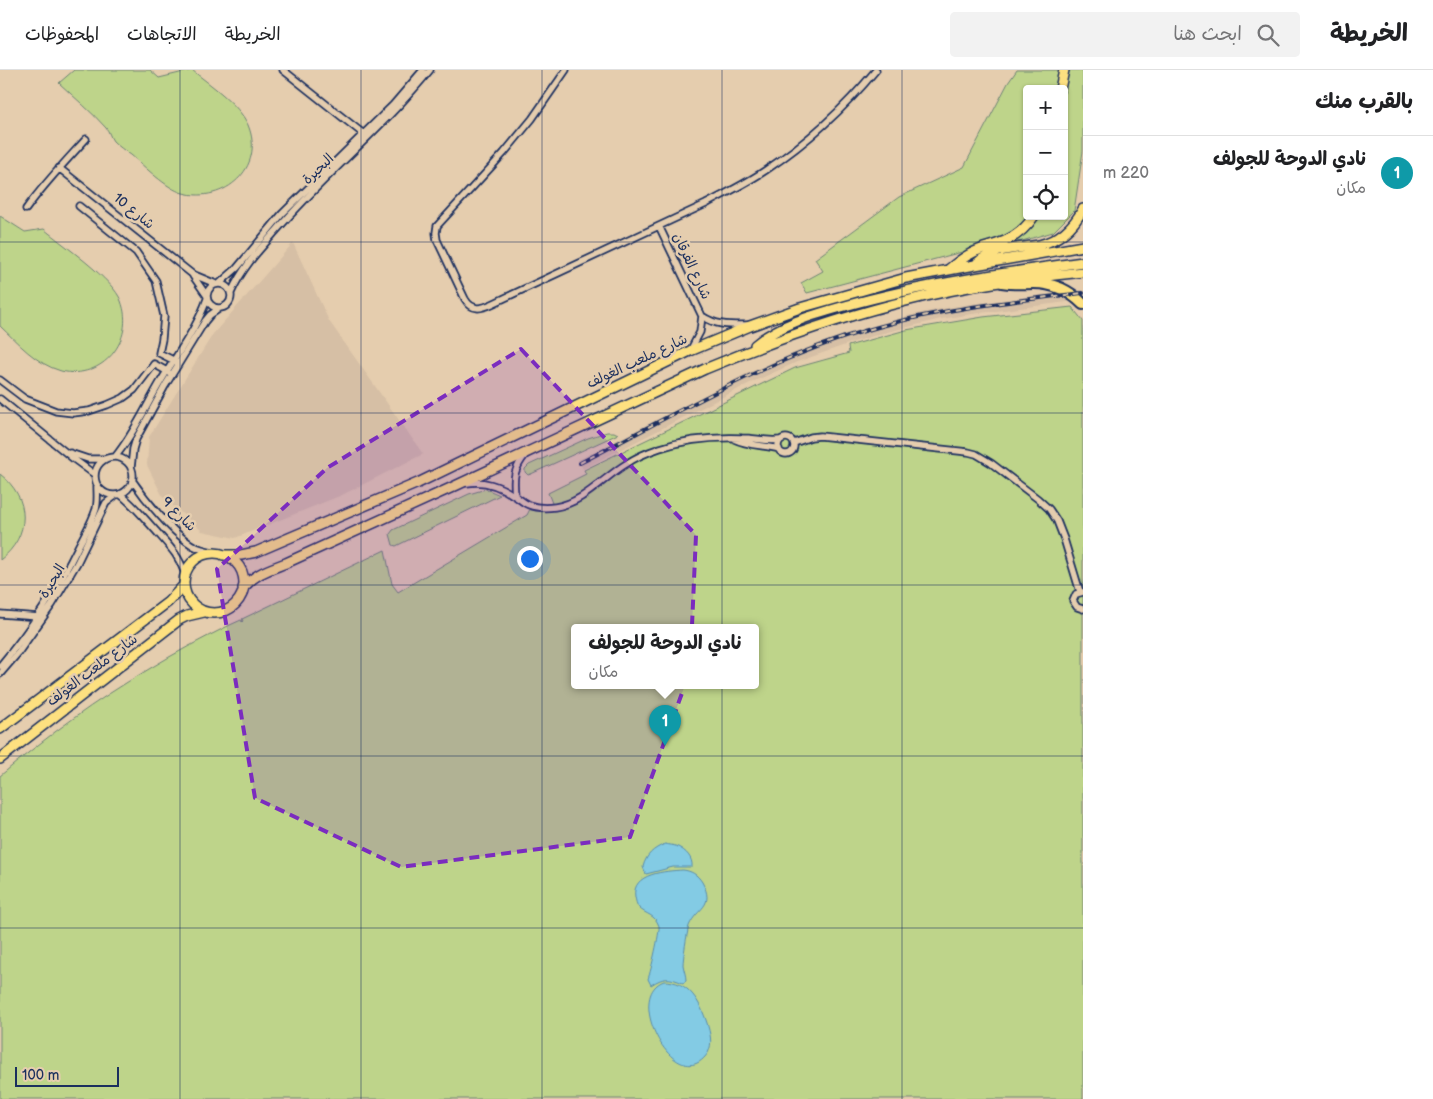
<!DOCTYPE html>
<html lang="ar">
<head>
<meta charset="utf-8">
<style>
	:root { --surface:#fff; --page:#f2f2f2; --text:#202124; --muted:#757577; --line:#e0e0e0; --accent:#c8321e }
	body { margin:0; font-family:"Balsamiq Sans","Playpen Sans Arabic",sans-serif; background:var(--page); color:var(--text); direction:rtl }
	.controls { position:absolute; right:15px; top:15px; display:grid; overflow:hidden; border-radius:5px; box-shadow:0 1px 4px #0004 }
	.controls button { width:45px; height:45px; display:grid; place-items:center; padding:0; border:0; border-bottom:1px solid var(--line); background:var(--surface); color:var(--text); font:25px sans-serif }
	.scale { position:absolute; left:15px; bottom:12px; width:104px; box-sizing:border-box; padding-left:5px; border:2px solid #1b2f5e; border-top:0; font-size:14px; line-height:18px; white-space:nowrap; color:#1b2f5e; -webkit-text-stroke:4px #e5cdae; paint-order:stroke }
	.you { position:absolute; left:529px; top:488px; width:18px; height:18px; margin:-12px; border:4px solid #fff; border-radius:50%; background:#1a73e8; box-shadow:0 0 0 8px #1a73e833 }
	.badge { display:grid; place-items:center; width:32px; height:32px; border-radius:50%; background:var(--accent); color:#fff; font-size:16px; font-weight:700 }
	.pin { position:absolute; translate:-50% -41px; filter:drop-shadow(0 1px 2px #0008) }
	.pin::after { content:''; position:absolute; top:26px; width:18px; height:15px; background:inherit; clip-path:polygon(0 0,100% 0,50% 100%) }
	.popup { position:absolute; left:571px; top:554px; width:188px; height:65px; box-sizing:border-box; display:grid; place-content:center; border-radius:5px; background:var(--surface); filter:drop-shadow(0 1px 4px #0005); font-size:16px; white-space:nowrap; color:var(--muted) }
	.popup b { font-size:19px; color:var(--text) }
	.popup::after { content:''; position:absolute; left:50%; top:100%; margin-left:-10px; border:10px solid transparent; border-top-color:var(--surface) }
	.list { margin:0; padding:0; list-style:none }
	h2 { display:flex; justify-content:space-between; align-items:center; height:65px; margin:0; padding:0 20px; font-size:21px }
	h2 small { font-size:16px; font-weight:400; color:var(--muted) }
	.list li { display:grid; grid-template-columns:32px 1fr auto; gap:15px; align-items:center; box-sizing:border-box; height:75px; padding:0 20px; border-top:1px solid var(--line) }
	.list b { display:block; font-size:19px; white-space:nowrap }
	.list p { margin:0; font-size:16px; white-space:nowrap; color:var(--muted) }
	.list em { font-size:16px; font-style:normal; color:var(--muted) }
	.icon { flex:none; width:28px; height:28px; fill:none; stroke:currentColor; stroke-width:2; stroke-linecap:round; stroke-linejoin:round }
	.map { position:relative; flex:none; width:1083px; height:1029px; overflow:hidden; direction:ltr }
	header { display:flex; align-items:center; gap:30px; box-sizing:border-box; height:70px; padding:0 25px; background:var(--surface); border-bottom:1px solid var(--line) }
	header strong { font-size:24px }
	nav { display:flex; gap:28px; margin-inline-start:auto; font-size:18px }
	.search { width:350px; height:45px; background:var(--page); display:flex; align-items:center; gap:12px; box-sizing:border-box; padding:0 18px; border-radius:5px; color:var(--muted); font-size:19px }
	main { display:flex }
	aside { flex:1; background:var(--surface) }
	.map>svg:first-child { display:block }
	.built { fill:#d6bfa5 }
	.green { fill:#bed48a; stroke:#6c8274; fill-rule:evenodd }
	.water { fill:#83cbe4; stroke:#598dae }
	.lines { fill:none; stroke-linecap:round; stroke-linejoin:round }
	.street-casing { stroke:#1b2f5e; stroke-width:9 }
	.primary-casing { stroke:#1b2f5e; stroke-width:12 }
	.highway-casing { stroke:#1b2f5e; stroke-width:14 }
	.street { stroke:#e5cdae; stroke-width:5.5 }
	.primary { stroke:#fde080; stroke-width:9 }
	.highway { stroke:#fde080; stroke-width:10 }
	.rail-casing { stroke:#1b2f5e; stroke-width:4 }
	.rail { stroke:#e5cdae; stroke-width:2; stroke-dasharray:5.5; stroke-linecap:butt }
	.marked { fill:#7b2cbf; fill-opacity:0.2; stroke:#7b2cbf; stroke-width:4; stroke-dasharray:10 6; stroke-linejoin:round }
	.grid { fill:none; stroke:#1b2f5e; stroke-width:1; stroke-opacity:0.55 }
	.labels { text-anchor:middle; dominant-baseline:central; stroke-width:5; stroke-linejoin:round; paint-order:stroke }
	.street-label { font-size:14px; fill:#1b2f5e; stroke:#e5cdae }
</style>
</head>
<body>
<header>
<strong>الخريطة</strong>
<div class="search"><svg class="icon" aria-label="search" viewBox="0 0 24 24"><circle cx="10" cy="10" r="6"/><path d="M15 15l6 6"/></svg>ابحث هنا</div>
<nav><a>الخريطة</a><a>الاتجاهات</a><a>المحفوظات</a></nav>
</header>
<main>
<aside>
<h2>بالقرب منك<small></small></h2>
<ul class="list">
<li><span class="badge" style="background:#0f9aa8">1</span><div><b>نادي الدوحة للجولف</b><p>مكان</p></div><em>220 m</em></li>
</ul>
</aside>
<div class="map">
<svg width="1083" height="1029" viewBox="0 0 1083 1029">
	<rect width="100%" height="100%" fill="#e5cdae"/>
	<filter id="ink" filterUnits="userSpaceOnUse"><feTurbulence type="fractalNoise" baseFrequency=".02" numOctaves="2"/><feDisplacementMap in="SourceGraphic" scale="10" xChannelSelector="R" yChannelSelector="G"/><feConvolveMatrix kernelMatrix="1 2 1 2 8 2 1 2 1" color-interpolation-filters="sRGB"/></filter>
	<g filter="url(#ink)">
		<path class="built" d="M293 173 329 251 423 384 342 425 235 468 202 461 163 427 147 395 149 367 213 264Z
			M1083 220V230L972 244 941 249 879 264 848 274 797 292 748 314 583 399 578 390 744 305 794 283 845 264 907 246 939 239 970 234Z"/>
		<path class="green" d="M74 0H150L159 8 192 0C210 15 238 33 248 55 266 98 224 134 183 123 167 119 144 96 131 85 125 81 118 76 113 71 110 67 109 61 106 58 92 42 75 28 59 13Z
			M1017 0H1083V81L1074 141 1053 162 1022 171 962 182 807 223 801 213 823 201 815 189 899 127 964 97 1008 13ZM1027 19H1064V146H1027Z
			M0 146 25 162 44 159C63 175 114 210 121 231 136 270 102 311 61 301 36 294 18 273 0 256Z
			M1072 237 1083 251V1029H0V706C46 667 96 630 149 599 175 583 202 569 230 555L241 550 242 552 243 551 242 549 385 480 392 514 398 522 527 445 533 433 542 435 552 433 548 423 586 404 584 400 795 298 849 283 848 276 906 260 983 247ZM575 557H755V615H575Z
			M607 362H614L618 364 531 404 528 405 525 402V399L529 395 588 368Z
			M0 404C31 428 31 466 0 490Z
			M486 419 500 425 396 476 393 475 390 464 393 460 469 424Z"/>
		<path class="water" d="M665 774C669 775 674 775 678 777 686 781 693 788 692 797H673L646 804 643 797C646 785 653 779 665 774Z
			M683 800C691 801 697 804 702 812 716 837 697 837 689 856 687 863 683 888 683 895 684 901 686 905 686 911L683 913C669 907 663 907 651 915L648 909C651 901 660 862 659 856 655 844 646 845 639 838 636 834 636 831 635 827 631 803 666 801 683 800Z
			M664 911C689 911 700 932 707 953 710 963 713 973 708 983 677 1029 622 926 664 911Z"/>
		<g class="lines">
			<g class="street-casing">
				<path id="street" d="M283 0 366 66
					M566 0 532 49 504 83 437 156 436 163 437 170 465 229C472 241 481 239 492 234L706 134C726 123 747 113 766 100 808 72 844 39 876 0
					M59 98 192 204 216 214
					M79 136 136 182 156 211 164 246 162 269 159 283 179 293
					M26 139C44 114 65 92 86 69
					M659 156 702 246 700 262 690 281
					M193 206 207 226
					M220 213 237 198 282 144 393 35 423 0
					M207 226a12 12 0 1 1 24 0a12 12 0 1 1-24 0Z
					M231 223C242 198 259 180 276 161 325 104 383 58 430 0
					M702 246C717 256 730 255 748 255
					M0 310 25 329 56 341 73 343 89 341 107 335 123 328 134 320 154 294 172 304
					M0 329 75 390 94 404
					M778 376a8 8 0 1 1 16 0a8 8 0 1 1-16 0Z
					M734 369C748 376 764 375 779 379
					M794 373 811 367 820 366 968 382 976 384 991 393 1038 429 1049 439 1057 451 1064 469 1080 522
					M70 383 88 389H104
					M95 406a19 19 0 1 1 38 0a19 19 0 1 1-38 0Z
					M115 387C134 364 146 336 161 311 177 284 197 258 207 229
					M131 398 133 379 136 369 165 316 205 251 210 245 220 238
					M132 410C145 429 174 465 194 476 201 480 209 481 217 483
					M467 413C483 410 500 416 513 425 519 428 523 433 529 435 537 438 547 438 555 437 583 433 603 408 626 394 636 387 648 382 660 378 687 369 715 367 742 368 755 368 768 372 780 370
					M120 424C135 436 144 448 156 461 169 476 179 485 185 504
					M515 425C513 406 514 399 526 384
					M1083 522 1076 524 1073 531 1077 537 1083 539
					M0 544 39 547
					M0 596C31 559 57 520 78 477 84 465 92 452 96 439 98 431 97 424 97 416
					M0 604 18 583 52 535 77 493 106 433 115 426"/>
			</g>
			<g class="primary-casing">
				<path id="primary" d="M1060 19 1064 0
					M977 193C995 177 1017 179 1039 175 1059 170 1074 156 1083 139
					M949 199C958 192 967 184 979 180 985 177 991 176 997 174 1013 169 1025 160 1034 146
					M755 275C780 254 813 245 845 236 923 214 1003 203 1083 192
					M184 513a30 30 0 1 1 60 0a30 30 0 1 1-60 0Z
					M223 485H241L256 482 418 413 690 281 750 256 800 238 906 208 975 195 1083 176
					M243 518C256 503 268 500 286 493L455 416 705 299C772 271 840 247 910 230 967 215 1025 208 1083 202
					M0 659 168 532 184 515
					M0 689 179 550 187 546 204 542"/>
			</g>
			<g class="highway-casing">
				<path id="highway" d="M1002 212C1013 214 1023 213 1034 213 1053 213 1070 221 1083 234"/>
			</g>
			<use href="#street" class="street"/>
			<use href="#primary" class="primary"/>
			<use href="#highway" class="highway"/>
			<g class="rail-casing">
				<path id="rail" d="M580 393C677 343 772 286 878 257 945 238 1014 231 1083 223"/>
			</g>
			<use href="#rail" class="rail"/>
		</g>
	</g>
	<path class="marked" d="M521 279 696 465 690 601 630 767 401 797 255 728 217 499 327 398Z"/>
	<path class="grid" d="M180 0V1029M361 0V1029M542 0V1029M722 0V1029M902 0V1029M0 172H1083M0 343H1083M0 515H1083M0 686H1083M0 858H1083"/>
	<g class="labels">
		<g class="street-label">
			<text transform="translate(318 99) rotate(-44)">البحيرة</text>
			<text transform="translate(134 141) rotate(39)">شارع 10</text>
			<text transform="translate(692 196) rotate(65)">شارع الفرقان</text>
			<text transform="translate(637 291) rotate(-25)">شارع ملعب الغولف</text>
			<text transform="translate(179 444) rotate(45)">شارع 9</text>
			<text transform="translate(52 511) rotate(-59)">البحيرة</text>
			<text transform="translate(92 600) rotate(-37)">شارع ملعب الغولف</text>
		</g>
	</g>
</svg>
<div class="controls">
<button>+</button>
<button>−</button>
<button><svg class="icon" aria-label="locate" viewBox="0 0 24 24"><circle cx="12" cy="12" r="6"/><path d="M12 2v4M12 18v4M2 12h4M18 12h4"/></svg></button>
</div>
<div class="scale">100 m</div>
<div class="you"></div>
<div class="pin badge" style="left:665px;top:676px;background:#0f9aa8">1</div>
<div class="popup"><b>نادي الدوحة للجولف</b>مكان</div>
</div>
</main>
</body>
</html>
